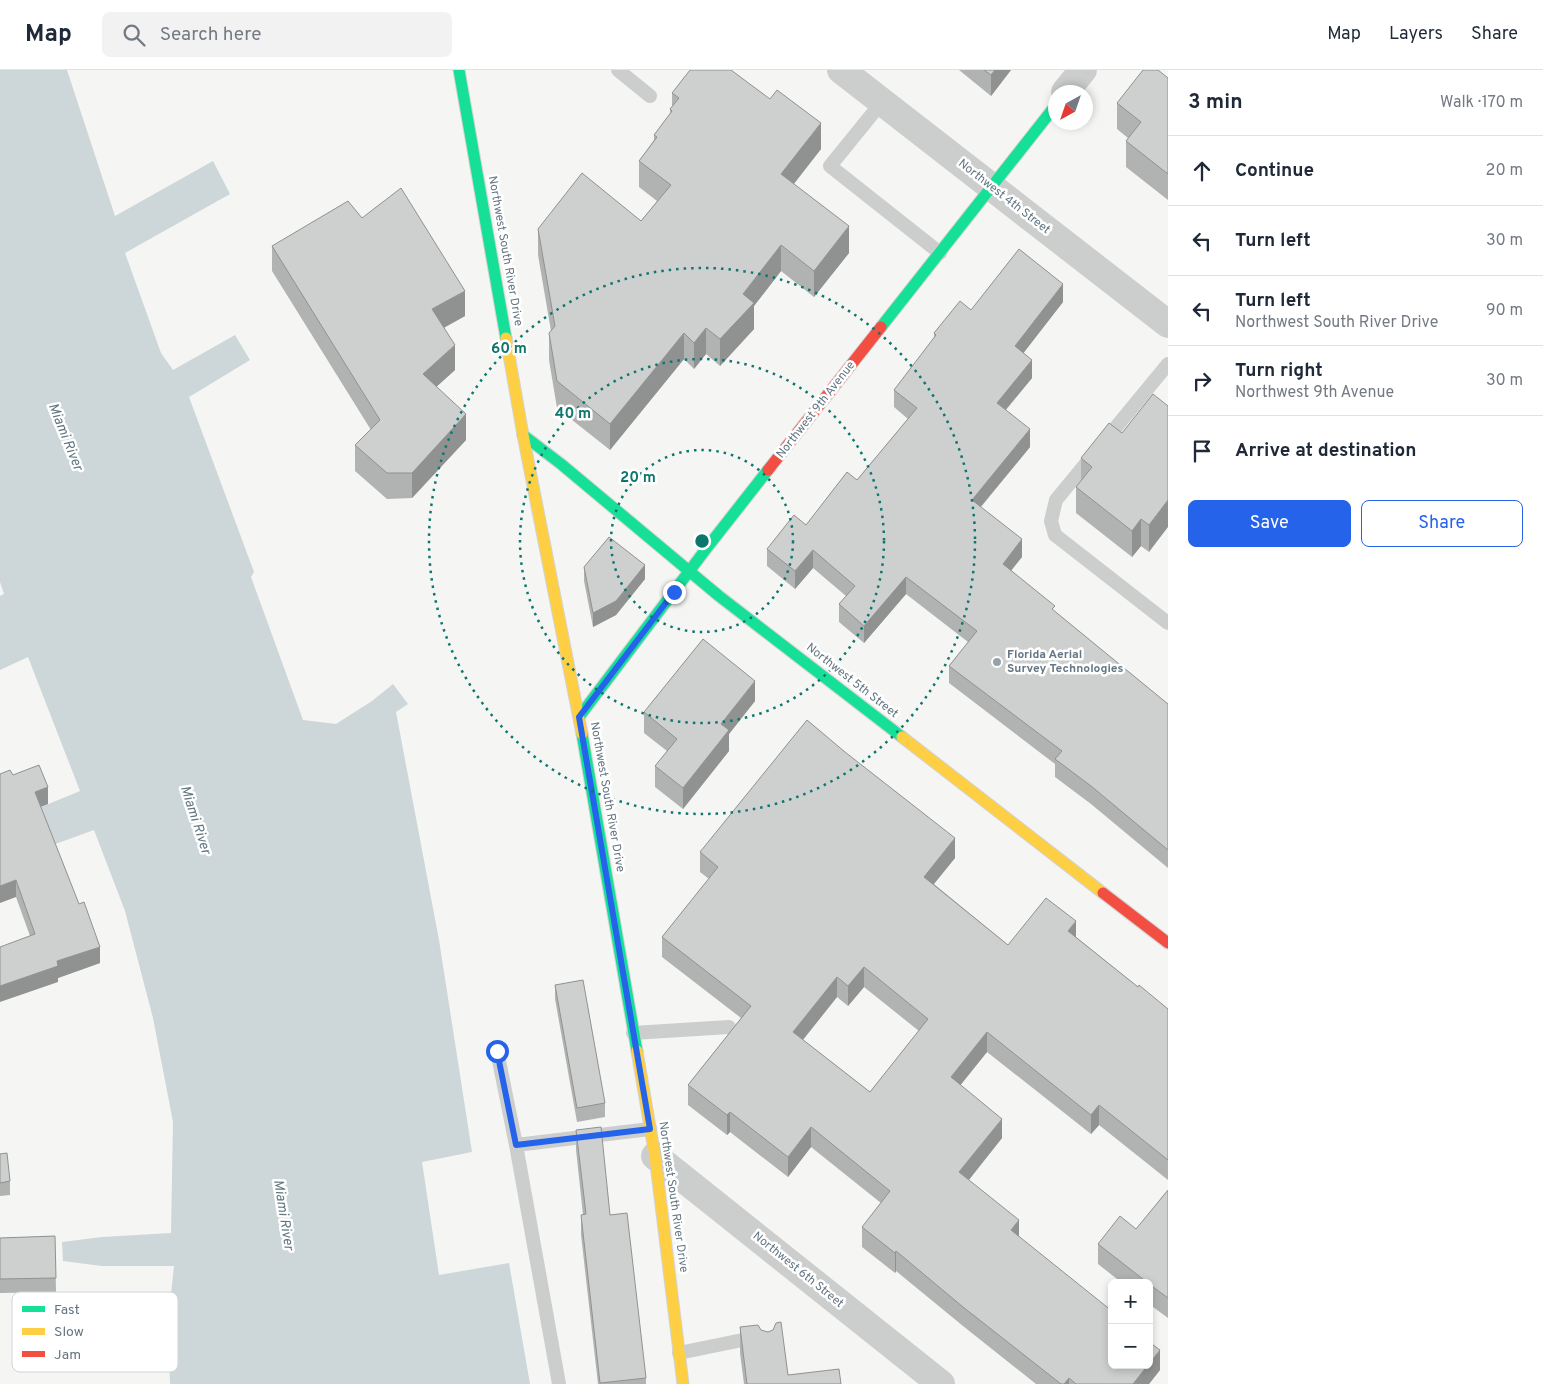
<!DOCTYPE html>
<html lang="en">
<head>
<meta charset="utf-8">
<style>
	:root { --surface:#fff; --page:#f2f2f3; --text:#1f2937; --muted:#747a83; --line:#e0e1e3; --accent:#2563eb }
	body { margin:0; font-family:Overpass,sans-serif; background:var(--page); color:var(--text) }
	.controls { position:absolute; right:15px; bottom:15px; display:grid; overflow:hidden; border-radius:8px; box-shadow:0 2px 8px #0003 }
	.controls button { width:45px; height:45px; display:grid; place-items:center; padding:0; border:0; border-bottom:1px solid var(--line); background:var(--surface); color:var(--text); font:25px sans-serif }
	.compass { position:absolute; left:1048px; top:15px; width:45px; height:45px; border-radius:50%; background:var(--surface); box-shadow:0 2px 8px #0003; rotate:220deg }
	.stop { position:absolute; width:15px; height:15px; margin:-11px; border:4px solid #2563eb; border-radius:50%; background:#fff }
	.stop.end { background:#2563eb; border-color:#fff; box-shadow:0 1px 5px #0008 }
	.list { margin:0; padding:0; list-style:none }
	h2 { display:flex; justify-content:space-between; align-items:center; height:65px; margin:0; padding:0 20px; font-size:21px }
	h2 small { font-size:16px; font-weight:400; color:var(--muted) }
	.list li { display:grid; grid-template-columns:32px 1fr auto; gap:15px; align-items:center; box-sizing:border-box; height:70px; padding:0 20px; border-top:1px solid var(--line) }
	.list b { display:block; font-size:19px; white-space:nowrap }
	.list p { margin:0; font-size:16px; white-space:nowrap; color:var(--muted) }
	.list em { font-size:16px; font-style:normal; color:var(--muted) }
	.actions { display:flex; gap:10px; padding:15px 20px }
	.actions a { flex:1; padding:11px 0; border:1px solid var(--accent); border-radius:8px; text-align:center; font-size:18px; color:var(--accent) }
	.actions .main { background:var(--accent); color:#fff }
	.icon { flex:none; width:28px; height:28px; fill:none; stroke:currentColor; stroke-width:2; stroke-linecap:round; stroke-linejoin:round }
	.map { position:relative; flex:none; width:1168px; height:1314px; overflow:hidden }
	header { display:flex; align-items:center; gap:30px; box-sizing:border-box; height:70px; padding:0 25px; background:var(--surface); border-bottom:1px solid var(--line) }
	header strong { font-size:24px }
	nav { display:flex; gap:28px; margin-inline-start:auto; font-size:18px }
	.search { width:350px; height:45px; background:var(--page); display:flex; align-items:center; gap:12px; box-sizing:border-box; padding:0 18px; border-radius:8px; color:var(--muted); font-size:19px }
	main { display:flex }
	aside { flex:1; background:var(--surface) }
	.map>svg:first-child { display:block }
	.water { fill:#cdd6d8 }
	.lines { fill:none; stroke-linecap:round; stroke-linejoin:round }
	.fast-casing { stroke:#d2d3d4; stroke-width:13 }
	.slow-casing { stroke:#d2d3d4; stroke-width:13 }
	.jam-casing { stroke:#d2d3d4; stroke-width:13 }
	.lane { stroke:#cccece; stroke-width:14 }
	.street { stroke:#cccece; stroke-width:28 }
	.fast { stroke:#16e098; stroke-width:11 }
	.slow { stroke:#ffcf43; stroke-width:11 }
	.jam { stroke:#f24e42; stroke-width:11 }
	.wall { fill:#b1b3b3; fill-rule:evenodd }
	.shaded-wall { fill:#909292 }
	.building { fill:#ced0d0; stroke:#909292; fill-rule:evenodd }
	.route { stroke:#2563eb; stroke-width:6 }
	.ring { fill:none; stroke:#0f766e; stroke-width:2.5; stroke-dasharray:2.5 5 }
	.poi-dot { fill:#97a2aa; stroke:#fff; stroke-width:2 }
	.labels { text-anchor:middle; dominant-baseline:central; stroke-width:5; stroke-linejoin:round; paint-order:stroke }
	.street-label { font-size:12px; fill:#647683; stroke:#fff }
	.poi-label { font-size:12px; font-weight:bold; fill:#647683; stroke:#fff; text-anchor:start }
	.water-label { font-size:14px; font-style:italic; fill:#607780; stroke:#fff }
	.key { fill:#fff; stroke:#d0d6da; stroke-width:1 }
	.key-label { font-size:14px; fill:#647683 }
	.centre { fill:#0f766e; stroke:#fff; stroke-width:2.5 }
	.ring-label { font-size:15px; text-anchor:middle; font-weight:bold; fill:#0f766e; stroke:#fff; stroke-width:5; stroke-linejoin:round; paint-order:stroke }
</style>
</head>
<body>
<header>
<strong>Map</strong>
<div class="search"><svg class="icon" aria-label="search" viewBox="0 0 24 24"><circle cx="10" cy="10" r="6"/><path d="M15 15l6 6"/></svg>Search here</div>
<nav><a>Map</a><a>Layers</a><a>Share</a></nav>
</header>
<main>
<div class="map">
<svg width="1168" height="1314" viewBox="0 0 1168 1314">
	<rect width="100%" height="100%" fill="#f5f5f3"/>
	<path class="water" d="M0 0H67L115 146 213 91 230 124 125 183 161 283 173 300 235 265 250 290 189 327 254 502 251 507 303 650 336 654 372 631 393 614 408 634 396 642 439 870 472 1082 422 1092 439 1205 509 1193 530 1314H170L168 1252 174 1196H102L63 1191 62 1172 102 1167 171 1163 173 1052 153 948 125 841 94 760 0 794V754L80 721 28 587 0 600V526L4 524 0 512Z"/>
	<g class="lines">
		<g class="fast-casing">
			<path id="fast" d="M459 0 506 268
				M881 257 1056 35
				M523 365 561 394 719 526 902 667
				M579 647 706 479 768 400
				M582 664 637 981"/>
		</g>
		<g class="slow-casing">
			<path id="slow" d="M506 268 523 365 582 664
				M902 667 1103 823
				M637 981 655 1086 683 1314"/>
		</g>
		<g class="jam-casing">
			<path id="jam" d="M768 400 881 257
				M1103 823 1168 873"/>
		</g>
		<path class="lane" d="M618 0 650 26
			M882 32 830 96 940 183
			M1168 294 1056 430 1051 451 1055 465 1168 553
			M633 963 729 957
			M497 981 516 1075 650 1059
			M516 1075 559 1314
			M679 1283 757 1267"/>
		<path class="street" d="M841 0 1168 254
			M1065 22 1083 0
			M655 1086 941 1314"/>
		<use href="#fast" class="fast"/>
		<use href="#slow" class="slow"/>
		<use href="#jam" class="jam"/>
	</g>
	<path class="wall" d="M959 0H1011L991 26Z
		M1168 8V130L1126 97V71L1128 68 1117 59V33Z
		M672 23 821 79 794 114 849 183 814 227 781 201 754 236V259L720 296 706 284 694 299 684 289 610 380 557 338 549 290V263L551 261 538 185V159L641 151 657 131 639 117V91L654 70V65L670 44V39L672 37Z
		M362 148 465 246 444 258 455 300 436 317 466 370 412 428 387 429 355 401V375L371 360 272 201V176Z
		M1063 232 1023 283 1032 308 1006 340 1030 377 981 437 1022 487 1011 500 1055 542 1168 634V798L1091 734 1055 707V694L949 613V596L968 572 906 524 864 573 839 552V534L846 526 813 498 795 519 767 496V479L806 455 857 410 908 349 894 337V320L934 269V263L971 240Z
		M1153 324 1149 482 1141 476 1132 487 1076 443V417L1081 411V388L1122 363Z
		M584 497 645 509 616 545 593 557 584 511Z
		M755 631 729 664V681L683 739 655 717V696L667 681 644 663V642Z
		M13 705 48 734 40 737 100 893 58 908V912L30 866 16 827Z
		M700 782 955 788 934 814 1008 875 1076 867 1138 917 1168 939V1110L1099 1055 1091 1064 987 982 960 1015 1002 1068 969 1110 1019 1167 1160 1300 1149 1314H1036L963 1256 896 1201 895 1203 862 1177V1157L881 1133 811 1077 788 1107 730 1062 727 1065 688 1035V1015L741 948 662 887V867L709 809 700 802ZM864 917 919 961 870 1022 803 970 837 927 848 936Z
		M555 915 605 1033V1047L577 1052 555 929Z
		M576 1060 610 1145 646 1308V1314H598L581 1165V1145H583L576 1080Z
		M0 1084 10 1111V1125L0 1126Z
		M1168 1120V1248L1149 1234V1213H1122L1098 1194V1174L1136 1159Z
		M55 1166 56 1222 0 1223V1168Z
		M740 1257 761 1260 768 1262 788 1305 841 1314H744L740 1283Z"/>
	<path class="shaded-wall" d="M995 0H1011L991 26V5Z
		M821 53V79L781 130V104Z
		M849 156V183L814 227V201Z
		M781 175V201L754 236V259L720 296V269L743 224Z
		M1063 214V232L1015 294V276Z
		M465 221V246L432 264V239Z
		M706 258V284L694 299V273Z
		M684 263V289L610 380V354Z
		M455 275V300L423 329V304Z
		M1032 290V308L997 350V333Z
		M466 344V370L412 428V403Z
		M1030 359V377L972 447V430Z
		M1168 430V457L1149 482V455Z
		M1141 449V476L1132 487V461Z
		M1022 469V487L1003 511V494Z
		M813 480V498L795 519V501Z
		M645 495V509L616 545 593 557V543Z
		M906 507V524L864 573V556Z
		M755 611V631L729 664V681L683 739V718L721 654Z
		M48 717V734L35 739V722Z
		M955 768V788L924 826V807Z
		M16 810V827L0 833V816Z
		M1076 851V871L1068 861Z
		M100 877V893L58 908V912L0 932V916L57 891Z
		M864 897V917L848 936V916Z
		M837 907V927L793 982V962Z
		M987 962V982L951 1027V1007Z
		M1099 1035V1055L1091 1064V1045Z
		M730 1042V1062L727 1065V1045Z
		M1002 1049V1068L959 1122V1102Z
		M811 1057V1077L788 1107V1087Z
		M1019 1150V1170L1011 1160Z
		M896 1181V1201L895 1203V1183Z
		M1160 1280V1300L1149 1314H1133L1148 1295H1149V1294Z
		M1069 1308V1314H1064Z"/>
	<path class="building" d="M690 0H731L770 29 777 20 821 53 781 104 849 156 814 201 781 175 743 224 754 233 720 269 706 258 694 273 684 263 610 354 557 311 549 263 555 256 538 159 582 103 641 151 671 115 639 91 657 67 654 65 672 41 670 39 679 28 672 23Z
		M984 0H995L991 5Z
		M1143 0H1158L1168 8V104L1126 71 1141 52 1117 33Z
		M401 118 465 221 432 239 455 275 423 304 466 344 412 403H387L355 375 380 350 272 176 348 131 362 148Z
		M1019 179 1063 214 1015 276 1032 290 997 333 1030 359 972 430 1022 469 1003 494 1055 536 1052 539 1168 634V780L1091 716 1055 689 1062 681 949 596 977 561 906 507 864 556 839 534 855 516 813 480 795 501 767 479 794 445 806 455 847 402 857 410 917 338 894 320 936 265 934 263 960 231 971 240Z
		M1153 324 1168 336V430L1149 455 1141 449 1132 461 1076 417 1092 397 1081 388 1109 353 1122 363Z
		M609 467 645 495 616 531 593 543 584 497Z
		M703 569 755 611 721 654 729 660 683 718 655 696 677 669 644 642Z
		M807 650 845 682 955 768 924 807 1008 875 1046 828 1076 851 1068 861 1138 917 1139 915 1168 939V1090L1099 1035 1091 1045 987 962 951 1007 1002 1049 959 1102 1019 1150 1011 1160 1112 1241V1295H1148L1133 1314H1076L1069 1308 1064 1314H1061L963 1237 896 1181 895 1183 862 1157 890 1121 811 1057 788 1087 730 1042 727 1045 688 1015 751 936 662 867 718 797 700 782ZM864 897 928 949 870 1022 793 962 837 907 848 916Z
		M39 695 48 717 35 722 79 834 84 832 100 877 57 891 58 896 0 916V877L35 864 16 810 0 816V704L10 700 13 705Z
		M583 910 605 1033 577 1038 555 915Z
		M601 1057 610 1145 627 1143 646 1308 600 1313 581 1145 586 1144 576 1060Z
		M7 1083 10 1111 0 1113V1084Z
		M1168 1120V1228L1149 1214V1213H1148L1098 1174 1120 1146 1136 1159Z
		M55 1166 56 1208 0 1209V1168Z
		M781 1252 788 1305 839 1299 841 1314H747L740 1257 758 1255 761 1260 768 1262 773 1260 776 1253Z
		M1149 1272 1160 1280 1149 1294Z"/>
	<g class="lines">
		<path class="route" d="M497 981 516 1075 650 1059 579 647 674 522"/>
	</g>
	<g class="ring">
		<circle cx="702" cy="471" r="91"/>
		<circle cx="702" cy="471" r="182"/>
		<circle cx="702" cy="471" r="273"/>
	</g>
	<circle class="poi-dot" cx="997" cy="592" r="5"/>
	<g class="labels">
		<g class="street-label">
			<text transform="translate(1004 127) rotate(38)">Northwest 4th Street</text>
			<text transform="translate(505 181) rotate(80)">Northwest South River Drive</text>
			<text transform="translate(816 340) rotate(-52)">Northwest 9th Avenue</text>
			<text transform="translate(852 611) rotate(38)">Northwest 5th Street</text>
			<text transform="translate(607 727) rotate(80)">Northwest South River Drive</text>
			<text transform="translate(673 1127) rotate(82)">Northwest South River Drive</text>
			<text transform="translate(798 1200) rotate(39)">Northwest 6th Street</text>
		</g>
		<g class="poi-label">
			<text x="1007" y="585">Florida Aerial<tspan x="1007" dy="14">Survey Technologies</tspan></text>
		</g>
		<g class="water-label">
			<text transform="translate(65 367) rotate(68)">Miami River</text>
			<text transform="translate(195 750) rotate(72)">Miami River</text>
			<text transform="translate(283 1145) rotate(81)">Miami River</text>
		</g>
	</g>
	<rect x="12" y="1222" width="166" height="80" rx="8" class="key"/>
	<rect x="22" y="1236" width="23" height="6" fill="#16e098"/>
	<rect x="22" y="1258" width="23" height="7" fill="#ffcf43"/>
	<rect x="22" y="1281" width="23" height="6" fill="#f24e42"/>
	<g class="key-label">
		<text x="54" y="1244">Fast</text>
		<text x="54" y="1266">Slow</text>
		<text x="54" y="1289">Jam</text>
	</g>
	<circle cx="702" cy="471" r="8" class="centre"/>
	<g class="ring-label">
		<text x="509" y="283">60 m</text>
		<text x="573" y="348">40 m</text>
		<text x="638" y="412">20 m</text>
	</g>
</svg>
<div class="controls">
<button>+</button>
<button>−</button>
</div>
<svg class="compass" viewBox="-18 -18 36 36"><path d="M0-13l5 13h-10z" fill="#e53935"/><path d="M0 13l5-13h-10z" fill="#747a83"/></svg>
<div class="stop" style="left:497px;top:981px"></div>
<div class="stop end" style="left:674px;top:522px"></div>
</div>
<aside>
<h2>3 min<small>Walk · 170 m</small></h2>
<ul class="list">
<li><svg class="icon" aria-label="ahead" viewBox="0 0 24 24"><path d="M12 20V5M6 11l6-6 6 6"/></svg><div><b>Continue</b></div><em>20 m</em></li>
<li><svg class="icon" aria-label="left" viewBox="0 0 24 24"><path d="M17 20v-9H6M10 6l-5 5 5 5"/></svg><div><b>Turn left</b></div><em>30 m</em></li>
<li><svg class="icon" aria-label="left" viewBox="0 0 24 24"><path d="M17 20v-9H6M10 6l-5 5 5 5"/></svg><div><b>Turn left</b><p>Northwest South River Drive</p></div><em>90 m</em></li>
<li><svg class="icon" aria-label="right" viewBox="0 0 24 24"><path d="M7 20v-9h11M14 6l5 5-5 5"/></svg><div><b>Turn right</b><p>Northwest 9th Avenue</p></div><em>30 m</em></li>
<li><svg class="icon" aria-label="arrive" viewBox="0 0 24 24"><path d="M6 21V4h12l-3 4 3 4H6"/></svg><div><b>Arrive at destination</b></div></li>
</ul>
<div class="actions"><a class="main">Save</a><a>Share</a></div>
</aside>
</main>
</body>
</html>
